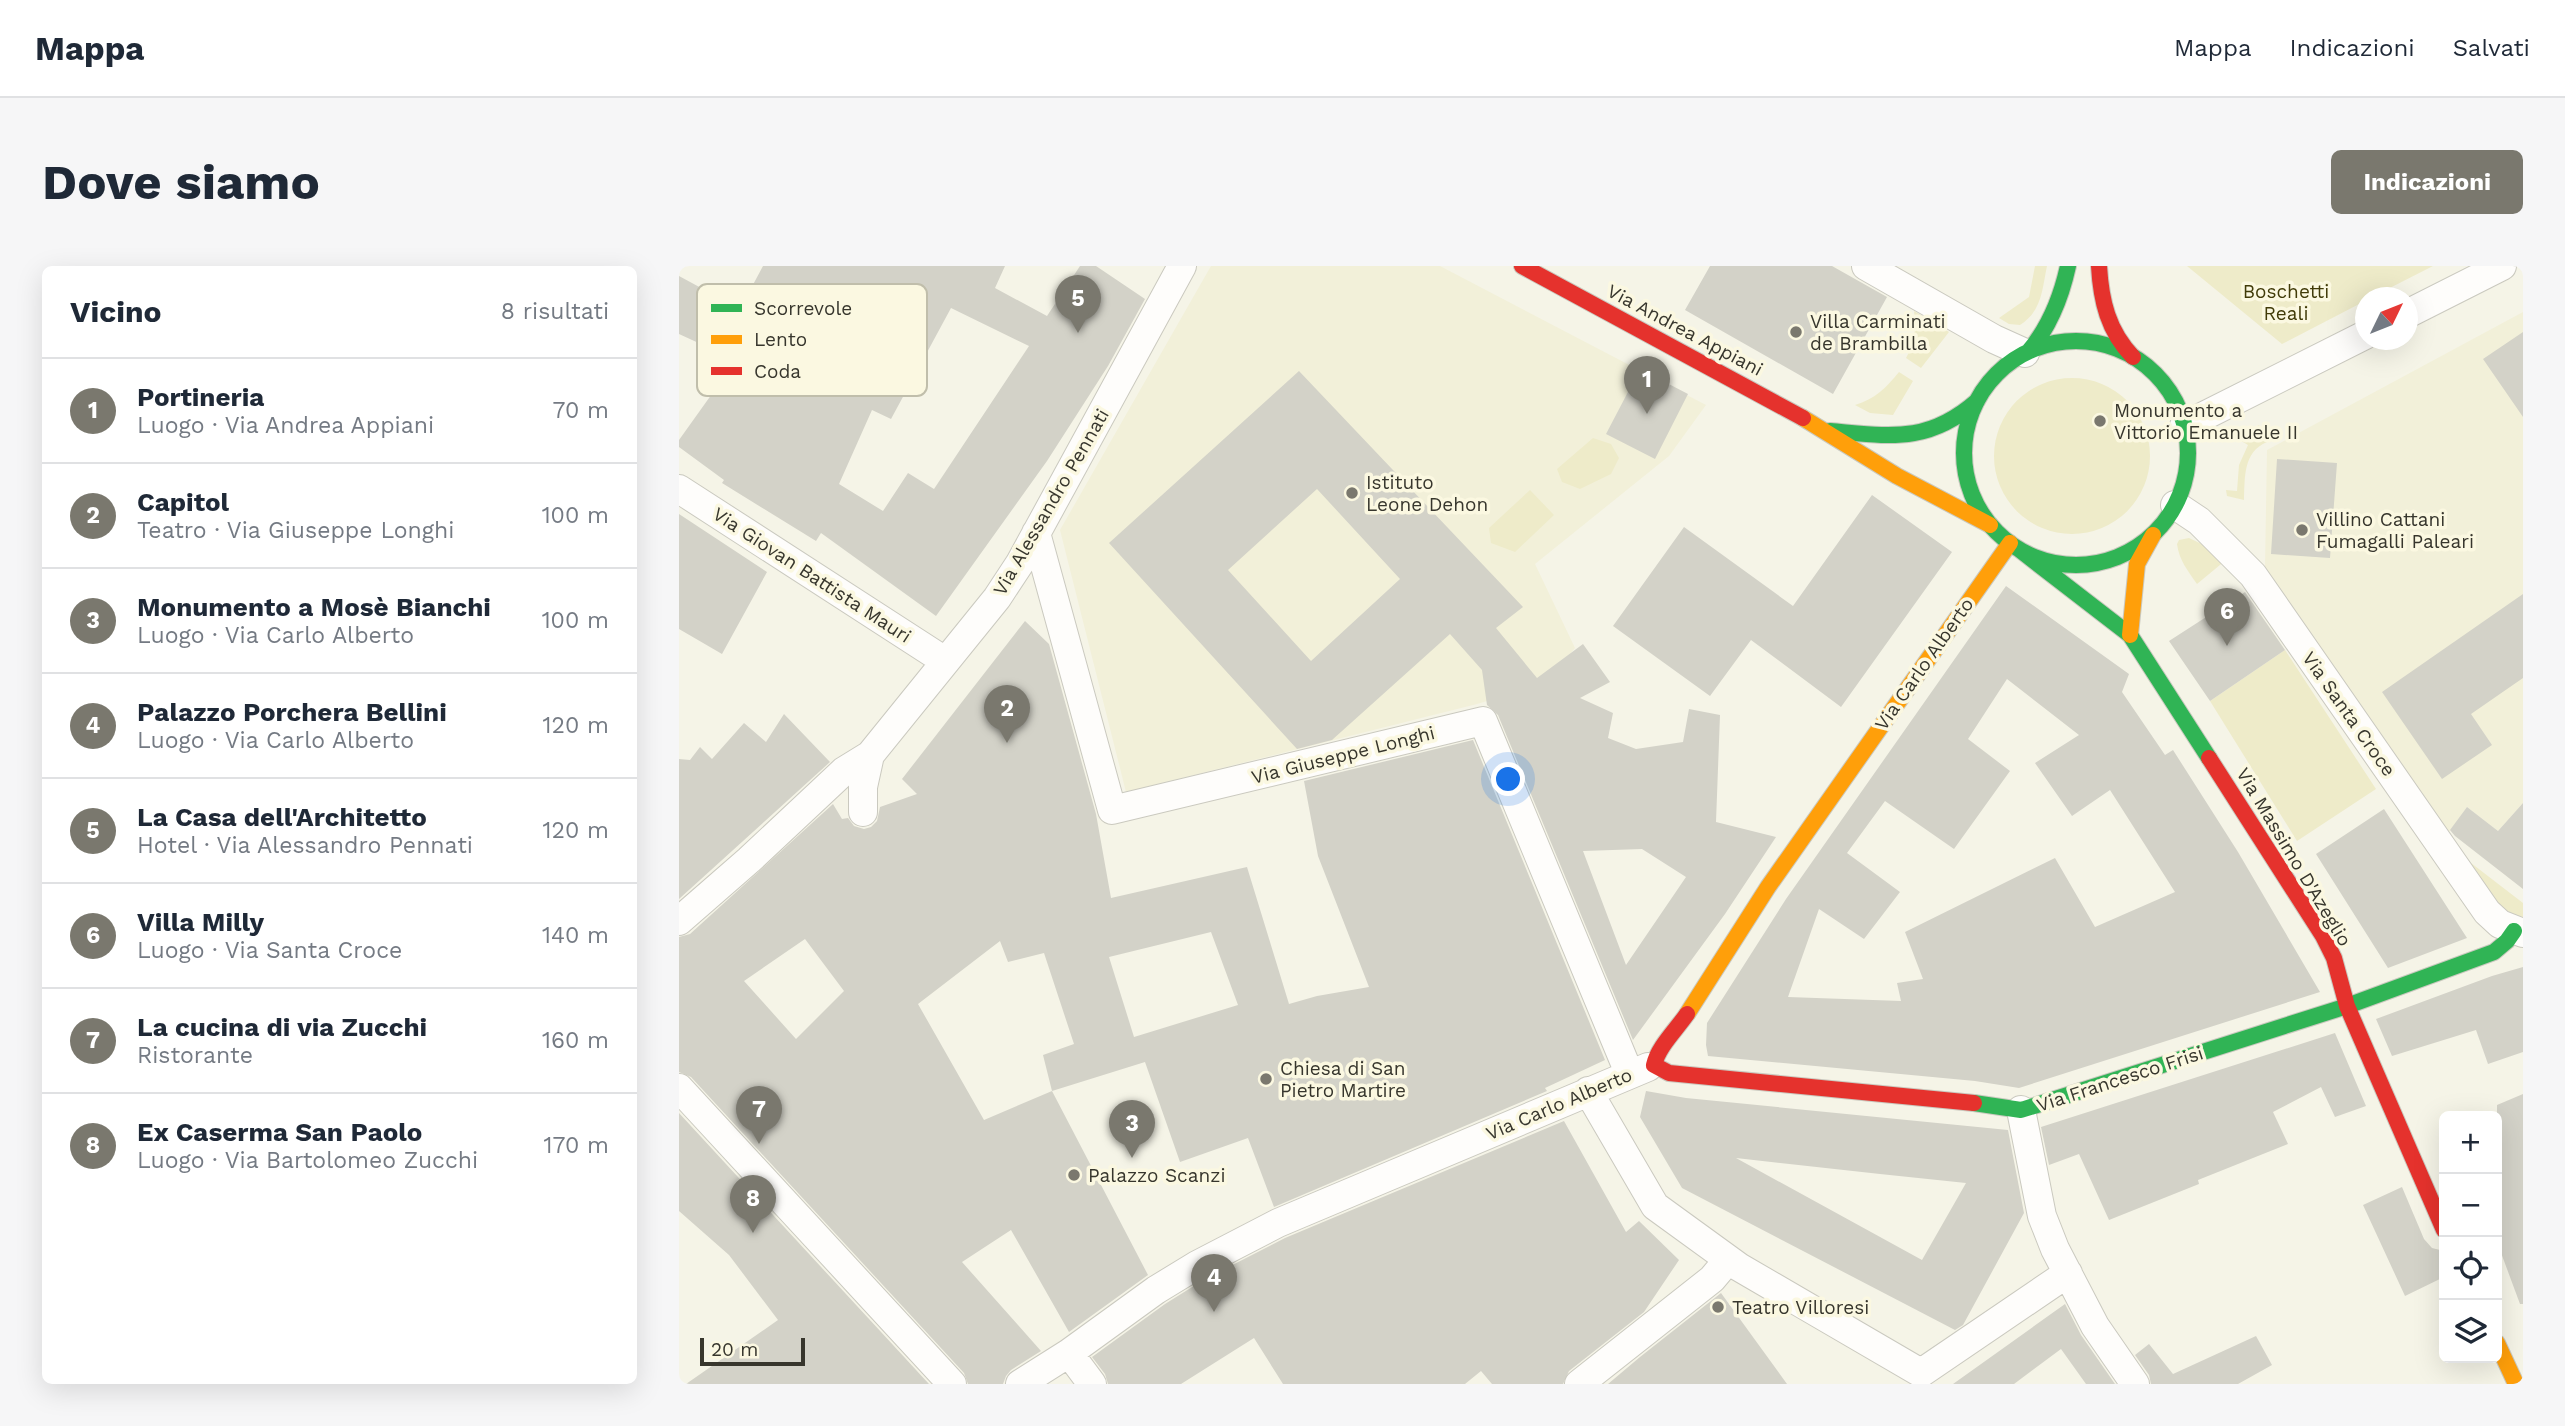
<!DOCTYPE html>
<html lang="it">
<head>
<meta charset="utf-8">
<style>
	:root { --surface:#fff; --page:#f6f6f7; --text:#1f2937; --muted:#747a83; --line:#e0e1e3; --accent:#7a786e }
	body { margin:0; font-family:"Work Sans",sans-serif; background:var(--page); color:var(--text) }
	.controls { position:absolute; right:21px; bottom:21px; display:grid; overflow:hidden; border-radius:10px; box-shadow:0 7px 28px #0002 }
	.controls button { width:63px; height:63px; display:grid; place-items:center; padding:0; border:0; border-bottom:2px solid var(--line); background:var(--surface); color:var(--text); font:35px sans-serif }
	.compass { position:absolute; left:1676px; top:21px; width:63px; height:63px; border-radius:50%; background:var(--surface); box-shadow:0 7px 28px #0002; rotate:47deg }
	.scale { position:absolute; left:21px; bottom:18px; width:105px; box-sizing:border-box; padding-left:7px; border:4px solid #37362d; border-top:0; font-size:19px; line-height:24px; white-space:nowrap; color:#37362d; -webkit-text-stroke:5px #fbf8e1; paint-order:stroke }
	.you { position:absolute; left:830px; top:514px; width:24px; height:24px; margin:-18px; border:5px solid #fff; border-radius:50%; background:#1a73e8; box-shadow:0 0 0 10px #1a73e833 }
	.badge { display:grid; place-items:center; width:46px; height:46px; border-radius:50%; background:var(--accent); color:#fff; font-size:23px; font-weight:700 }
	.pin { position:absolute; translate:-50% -58px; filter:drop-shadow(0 2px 4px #0008) }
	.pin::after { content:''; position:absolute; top:37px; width:24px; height:21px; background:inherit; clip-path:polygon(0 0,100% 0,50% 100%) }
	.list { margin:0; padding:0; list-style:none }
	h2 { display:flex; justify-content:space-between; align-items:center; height:91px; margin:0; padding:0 28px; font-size:30px }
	h2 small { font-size:23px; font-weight:400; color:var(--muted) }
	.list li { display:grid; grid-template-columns:46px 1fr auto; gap:21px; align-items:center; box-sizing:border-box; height:105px; padding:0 28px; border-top:2px solid var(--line) }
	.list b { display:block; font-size:26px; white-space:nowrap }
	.list p { margin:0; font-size:23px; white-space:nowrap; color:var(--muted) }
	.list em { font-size:23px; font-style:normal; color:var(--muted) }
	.icon { flex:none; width:38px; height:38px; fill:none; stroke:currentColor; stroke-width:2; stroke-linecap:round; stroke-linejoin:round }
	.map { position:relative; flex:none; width:1844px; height:1118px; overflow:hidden; border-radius:10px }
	header { display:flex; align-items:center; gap:42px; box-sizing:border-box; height:98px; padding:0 35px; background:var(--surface); border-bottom:2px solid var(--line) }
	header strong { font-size:33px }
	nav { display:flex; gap:38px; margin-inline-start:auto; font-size:24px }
	.intro { display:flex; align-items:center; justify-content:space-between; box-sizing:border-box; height:168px; padding:0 42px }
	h1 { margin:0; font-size:49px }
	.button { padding:18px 32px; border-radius:10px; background:var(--accent); color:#fff; font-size:24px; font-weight:700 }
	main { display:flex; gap:42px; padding:0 42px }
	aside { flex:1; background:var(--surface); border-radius:10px; box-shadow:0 7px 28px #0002 }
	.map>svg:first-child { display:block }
	.built { fill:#f2f0d9 }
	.green { fill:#eeebc9 }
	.building { fill:#d3d2c8; fill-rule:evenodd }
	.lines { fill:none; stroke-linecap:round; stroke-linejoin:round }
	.street-casing { stroke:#cac9bf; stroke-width:30 }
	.fast-casing { stroke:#cac9bf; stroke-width:18 }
	.slow-casing { stroke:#cac9bf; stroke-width:18 }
	.jam-casing { stroke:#cac9bf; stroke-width:18 }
	.street { stroke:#fefdfb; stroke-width:28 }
	.fast { stroke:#30b455; stroke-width:16 }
	.slow { stroke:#ff9f0a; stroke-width:16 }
	.jam { stroke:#e5322d; stroke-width:16 }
	.poi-dot { fill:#7a786e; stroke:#fbf8e1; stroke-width:2.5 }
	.labels { text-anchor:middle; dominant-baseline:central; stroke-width:7; stroke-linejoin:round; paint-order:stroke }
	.park-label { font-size:19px; fill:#413b09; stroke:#fbf8e1 }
	.poi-label { font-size:19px; fill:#37362d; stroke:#fbf8e1; text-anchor:start }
	.street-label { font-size:19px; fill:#37362d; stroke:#fbf8e1 }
	.key { fill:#fbf8e1; stroke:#c0beab; stroke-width:2 }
	.key-label { font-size:19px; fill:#37362d }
</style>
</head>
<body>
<header>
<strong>Mappa</strong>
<nav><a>Mappa</a><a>Indicazioni</a><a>Salvati</a></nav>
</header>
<div class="intro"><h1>Dove siamo</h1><a class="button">Indicazioni</a></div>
<main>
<aside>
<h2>Vicino<small>8 risultati</small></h2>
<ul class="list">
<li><span class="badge">1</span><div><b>Portineria</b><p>Luogo · Via Andrea Appiani</p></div><em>70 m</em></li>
<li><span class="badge">2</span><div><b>Capitol</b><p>Teatro · Via Giuseppe Longhi</p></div><em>100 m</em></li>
<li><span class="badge">3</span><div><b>Monumento a Mosè Bianchi</b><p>Luogo · Via Carlo Alberto</p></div><em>100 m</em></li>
<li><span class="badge">4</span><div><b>Palazzo Porchera Bellini</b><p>Luogo · Via Carlo Alberto</p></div><em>120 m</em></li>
<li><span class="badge">5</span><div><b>La Casa dell'Architetto</b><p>Hotel · Via Alessandro Pennati</p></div><em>120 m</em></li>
<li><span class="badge">6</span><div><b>Villa Milly</b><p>Luogo · Via Santa Croce</p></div><em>140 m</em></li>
<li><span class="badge">7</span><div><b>La cucina di via Zucchi</b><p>Ristorante</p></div><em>160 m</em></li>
<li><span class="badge">8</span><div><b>Ex Caserma San Paolo</b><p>Luogo · Via Bartolomeo Zucchi</p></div><em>170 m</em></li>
</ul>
</aside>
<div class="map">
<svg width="1844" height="1118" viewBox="0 0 1844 1118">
	<rect width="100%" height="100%" fill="#f5f4e7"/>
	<path class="built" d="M532 0H761L1027 139 990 190 856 298 896 382 866 418 798 438 447 526 381 264Z
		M1844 46V537L1819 565 1788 541 1770 566 1586 301 1588 184Z"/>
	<path class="green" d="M1356 0H1368C1363 24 1363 45 1341 59L1330 58 1320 52 1350 31Z
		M1508 0H1754L1693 31 1686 32V35L1603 78Z
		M1235 45 1270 66 1242 102 1227 92C1236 76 1237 63 1235 45Z
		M1220 106 1234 115 1214 149 1191 147 1176 139C1196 133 1207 122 1220 106Z
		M1315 190a78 78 0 1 1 156 0a78 78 0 1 1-156 0Z
		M1580 159 1588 176C1564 186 1566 211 1565 234L1548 230 1547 224 1558 225 1560 199 1569 179 1559 173 1566 166Z
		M914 172 932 178 940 192 932 208 901 223 883 216 878 203Z
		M851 224 875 249 836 286 812 277 810 262Z
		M1510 272 1529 281 1547 294 1518 318C1509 305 1500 294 1498 278L1500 274Z
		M1606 384 1697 523 1618 575 1531 435Z
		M1779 587 1844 637V651C1814 645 1795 610 1779 587Z"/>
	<path class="building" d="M84 0H326L316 22 368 50 401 0H417L466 33 429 100 368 195 257 350 142 267 137 275 43 217 45 214 0 181V174L35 125 21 117 37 85 0 68V10L61 43ZM272 42 350 80 255 223 229 207 204 245 160 218 193 144 212 153Z
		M1031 0H1153L1208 31 1154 128 1006 44Z
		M1844 66V151L1804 93Z
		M961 103 1009 128 976 193 927 168Z
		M620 105 844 341 817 362 858 412 904 378 931 416 901 432 934 447 929 472 957 483 1004 476 1010 443 1041 449 1037 556 1097 571 1046 648 954 774 819 449 808 439 803 404 771 368 653 474 618 483 430 277ZM638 223 721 313 632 395 549 304ZM963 583 1007 611 947 699 904 585Z
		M1598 193 1658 197 1651 292 1592 288Z
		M1193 229 1273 286 1162 441 1072 374 1031 430 934 360 1005 261 1114 340Z
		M0 248 88 306 43 388 0 363Z
		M1327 320 1450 408 1443 426 1486 489 1494 484 1559 586 1641 726 1340 822 1296 815 1029 790 1027 779 1028 757 1107 633ZM1328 413 1400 469 1356 497 1393 550 1431 524 1496 626 1416 661 1376 592 1226 666 1244 713 1218 717 1222 735 1109 731 1140 643 1185 673 1221 626 1168 587 1206 535 1275 583 1331 505 1289 473Z
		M1566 326 1606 384 1531 435 1490 375Z
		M1844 328V412L1792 448 1813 479 1763 513 1703 426Z
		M346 355 370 378 417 548 432 632 568 601 610 738 638 730 690 721 639 590 625 515 794 474 926 794 866 822 868 825 595 941 569 872 501 896 466 796 373 825 469 1009 390 1066 332 964 283 996 362 1085 332 1104 327 1110 324 1118H289L285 1107 12 811 0 806V671L11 668 154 538 163 553 169 552 175 560 185 563 192 561 198 555 201 541 238 528 223 513ZM532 666 559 739 455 771 430 691ZM126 673 165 725 117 773 65 715ZM321 675 329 696 365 687 395 778 364 789 373 825 305 854 239 738Z
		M105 448 151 496 0 633V493L11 494 21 481 33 493 65 457 87 476Z
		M1844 537V623L1776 570 1771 564 1788 541 1819 565Z
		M1705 543 1788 672 1709 702 1637 588Z
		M1844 701V786L1809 798 1797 764 1713 790 1697 753 1813 710Z
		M1656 767 1687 840 1656 851 1642 821 1594 846 1609 878 1519 914 1520 918 1430 954 1400 888 1370 899 1362 861Z
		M967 825 1007 832 1329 864 1345 947 1284 1059 1276 1064 1003 922 961 851ZM1057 892 1201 908 1287 917 1243 994Z
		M1844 828V1038H1841L1818 976V839Z
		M0 847 250 1118H7L99 1054 50 989 0 945Z
		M885 855 947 966 960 955 1000 994 965 1046 890 1105 884 1118H813L802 1105 786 1118H604L575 1072 502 1118H429L426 1108 413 1091 486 1038 526 1013 606 972Z
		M1723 921 1745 973 1753 982 1765 985V1011L1726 1030 1684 939Z
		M1042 1027 1108 1118H929L961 1091Z
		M1386 1038 1402 1069 1436 1118H1407L1382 1083 1335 1118H1274Z
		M1577 1070 1593 1099 1559 1118H1472L1470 1109 1456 1089 1470 1078 1494 1108Z"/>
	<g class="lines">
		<g class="street-casing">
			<path id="street" d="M1187 0 1315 73 1346 87
				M1728 48 1823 0
				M1505 160 1686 69
				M0 223 266 395
				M1496 239 1520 255 1574 309 1808 646 1821 658 1844 667
				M357 267 433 544 804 455 950 807
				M184 546V521L191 489 318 332 341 297 503 0
				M0 655 70 594 165 505 191 489
				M0 822 273 1118
				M909 825 976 940 1060 1001 1242 1107 1389 1007
				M1342 844 1363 950 1376 983 1416 1060 1456 1118
				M390 1087 413 1118
				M341 1118 390 1087 477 1024 518 999 599 957 969 801
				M900 1118 1033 1013 1049 994"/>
		</g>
		<g class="fast-casing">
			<path id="fast" d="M1285 187a112 112 0 1 1 224 0a112 112 0 1 1-224 0Z
				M1350 85C1371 60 1382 32 1389 0
				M1151 165C1211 170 1249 178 1298 135
				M1341 284 1451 369 1530 492
				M1295 837 1342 844 1668 740 1815 686 1828 675 1835 665"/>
		</g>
		<g class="slow-casing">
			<path id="slow" d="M1124 152 1218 210 1311 259
				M1451 369 1458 298 1474 269
				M1008 748 1089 621 1331 277
				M1818 1077 1837 1118"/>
		</g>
		<g class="jam-casing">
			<path id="jam" d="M843 0 1124 152
				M1420 0C1422 35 1429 65 1454 91
				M1530 492 1644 670 1655 692 1668 740 1765 964
				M1008 748C997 764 979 781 975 799L990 807 1295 837"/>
		</g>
		<use href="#street" class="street"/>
		<use href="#fast" class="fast"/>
		<use href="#slow" class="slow"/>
		<use href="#jam" class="jam"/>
	</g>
	<g class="poi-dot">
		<circle cx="1117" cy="66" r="7"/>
		<circle cx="1421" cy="155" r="7"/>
		<circle cx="673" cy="227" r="7"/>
		<circle cx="1623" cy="264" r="7"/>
		<circle cx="587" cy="813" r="7"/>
		<circle cx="395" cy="909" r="7"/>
		<circle cx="1039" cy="1041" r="7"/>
	</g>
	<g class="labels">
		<g class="park-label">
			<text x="1607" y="25">Boschetti<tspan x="1607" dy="22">Reali</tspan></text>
		</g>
		<g class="poi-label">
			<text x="1131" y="55">Villa Carminati<tspan x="1131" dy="22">de Brambilla</tspan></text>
			<text x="1435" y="144">Monumento a<tspan x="1435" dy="22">Vittorio Emanuele II</tspan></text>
			<text x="687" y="216">Istituto<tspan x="687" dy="22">Leone Dehon</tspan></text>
			<text x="1637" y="253">Villino Cattani<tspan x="1637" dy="22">Fumagalli Paleari</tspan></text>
			<text x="601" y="802">Chiesa di San<tspan x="601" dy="22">Pietro Martire</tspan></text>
			<text x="409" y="909">Palazzo Scanzi</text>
			<text x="1053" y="1041">Teatro Villoresi</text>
		</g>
		<g class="street-label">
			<text transform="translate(1006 64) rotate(28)">Via Andrea Appiani</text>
			<text transform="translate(372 236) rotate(-60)">Via Alessandro Pennati</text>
			<text transform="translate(133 309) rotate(33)">Via Giovan Battista Mauri</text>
			<text transform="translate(1245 398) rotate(-55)">Via Carlo Alberto</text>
			<text transform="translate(1670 448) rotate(55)">Via Santa Croce</text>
			<text transform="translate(664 489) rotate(-14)">Via Giuseppe Longhi</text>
			<text transform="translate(1615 591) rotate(59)">Via Massimo D'Azeglio</text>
			<text transform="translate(1441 813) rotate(-18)">Via Francesco Frisi</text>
			<text transform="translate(880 838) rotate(-23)">Via Carlo Alberto</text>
		</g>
	</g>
	<rect x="18" y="18" width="230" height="112" rx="10" class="key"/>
	<rect x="32" y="38" width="31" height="8" fill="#30b455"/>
	<rect x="32" y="69" width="31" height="9" fill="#ff9f0a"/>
	<rect x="32" y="101" width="31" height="8" fill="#e5322d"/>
	<g class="key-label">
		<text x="75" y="49">Scorrevole</text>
		<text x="75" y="80">Lento</text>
		<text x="75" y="112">Coda</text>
	</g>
</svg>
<div class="controls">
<button>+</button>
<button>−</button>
<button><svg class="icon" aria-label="locate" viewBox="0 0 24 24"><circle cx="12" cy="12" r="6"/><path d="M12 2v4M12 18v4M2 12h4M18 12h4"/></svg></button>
<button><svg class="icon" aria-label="layers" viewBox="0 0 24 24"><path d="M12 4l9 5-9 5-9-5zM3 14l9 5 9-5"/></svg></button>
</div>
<svg class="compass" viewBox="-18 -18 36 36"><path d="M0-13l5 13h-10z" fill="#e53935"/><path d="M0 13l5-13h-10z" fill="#747a83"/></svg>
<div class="scale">20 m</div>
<div class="you"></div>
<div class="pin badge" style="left:968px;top:148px">1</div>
<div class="pin badge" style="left:328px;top:477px">2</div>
<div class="pin badge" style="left:453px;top:892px">3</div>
<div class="pin badge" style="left:535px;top:1046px">4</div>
<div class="pin badge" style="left:399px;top:67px">5</div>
<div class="pin badge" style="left:1548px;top:380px">6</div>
<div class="pin badge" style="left:80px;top:878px">7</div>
<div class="pin badge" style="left:74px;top:967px">8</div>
</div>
</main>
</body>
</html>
